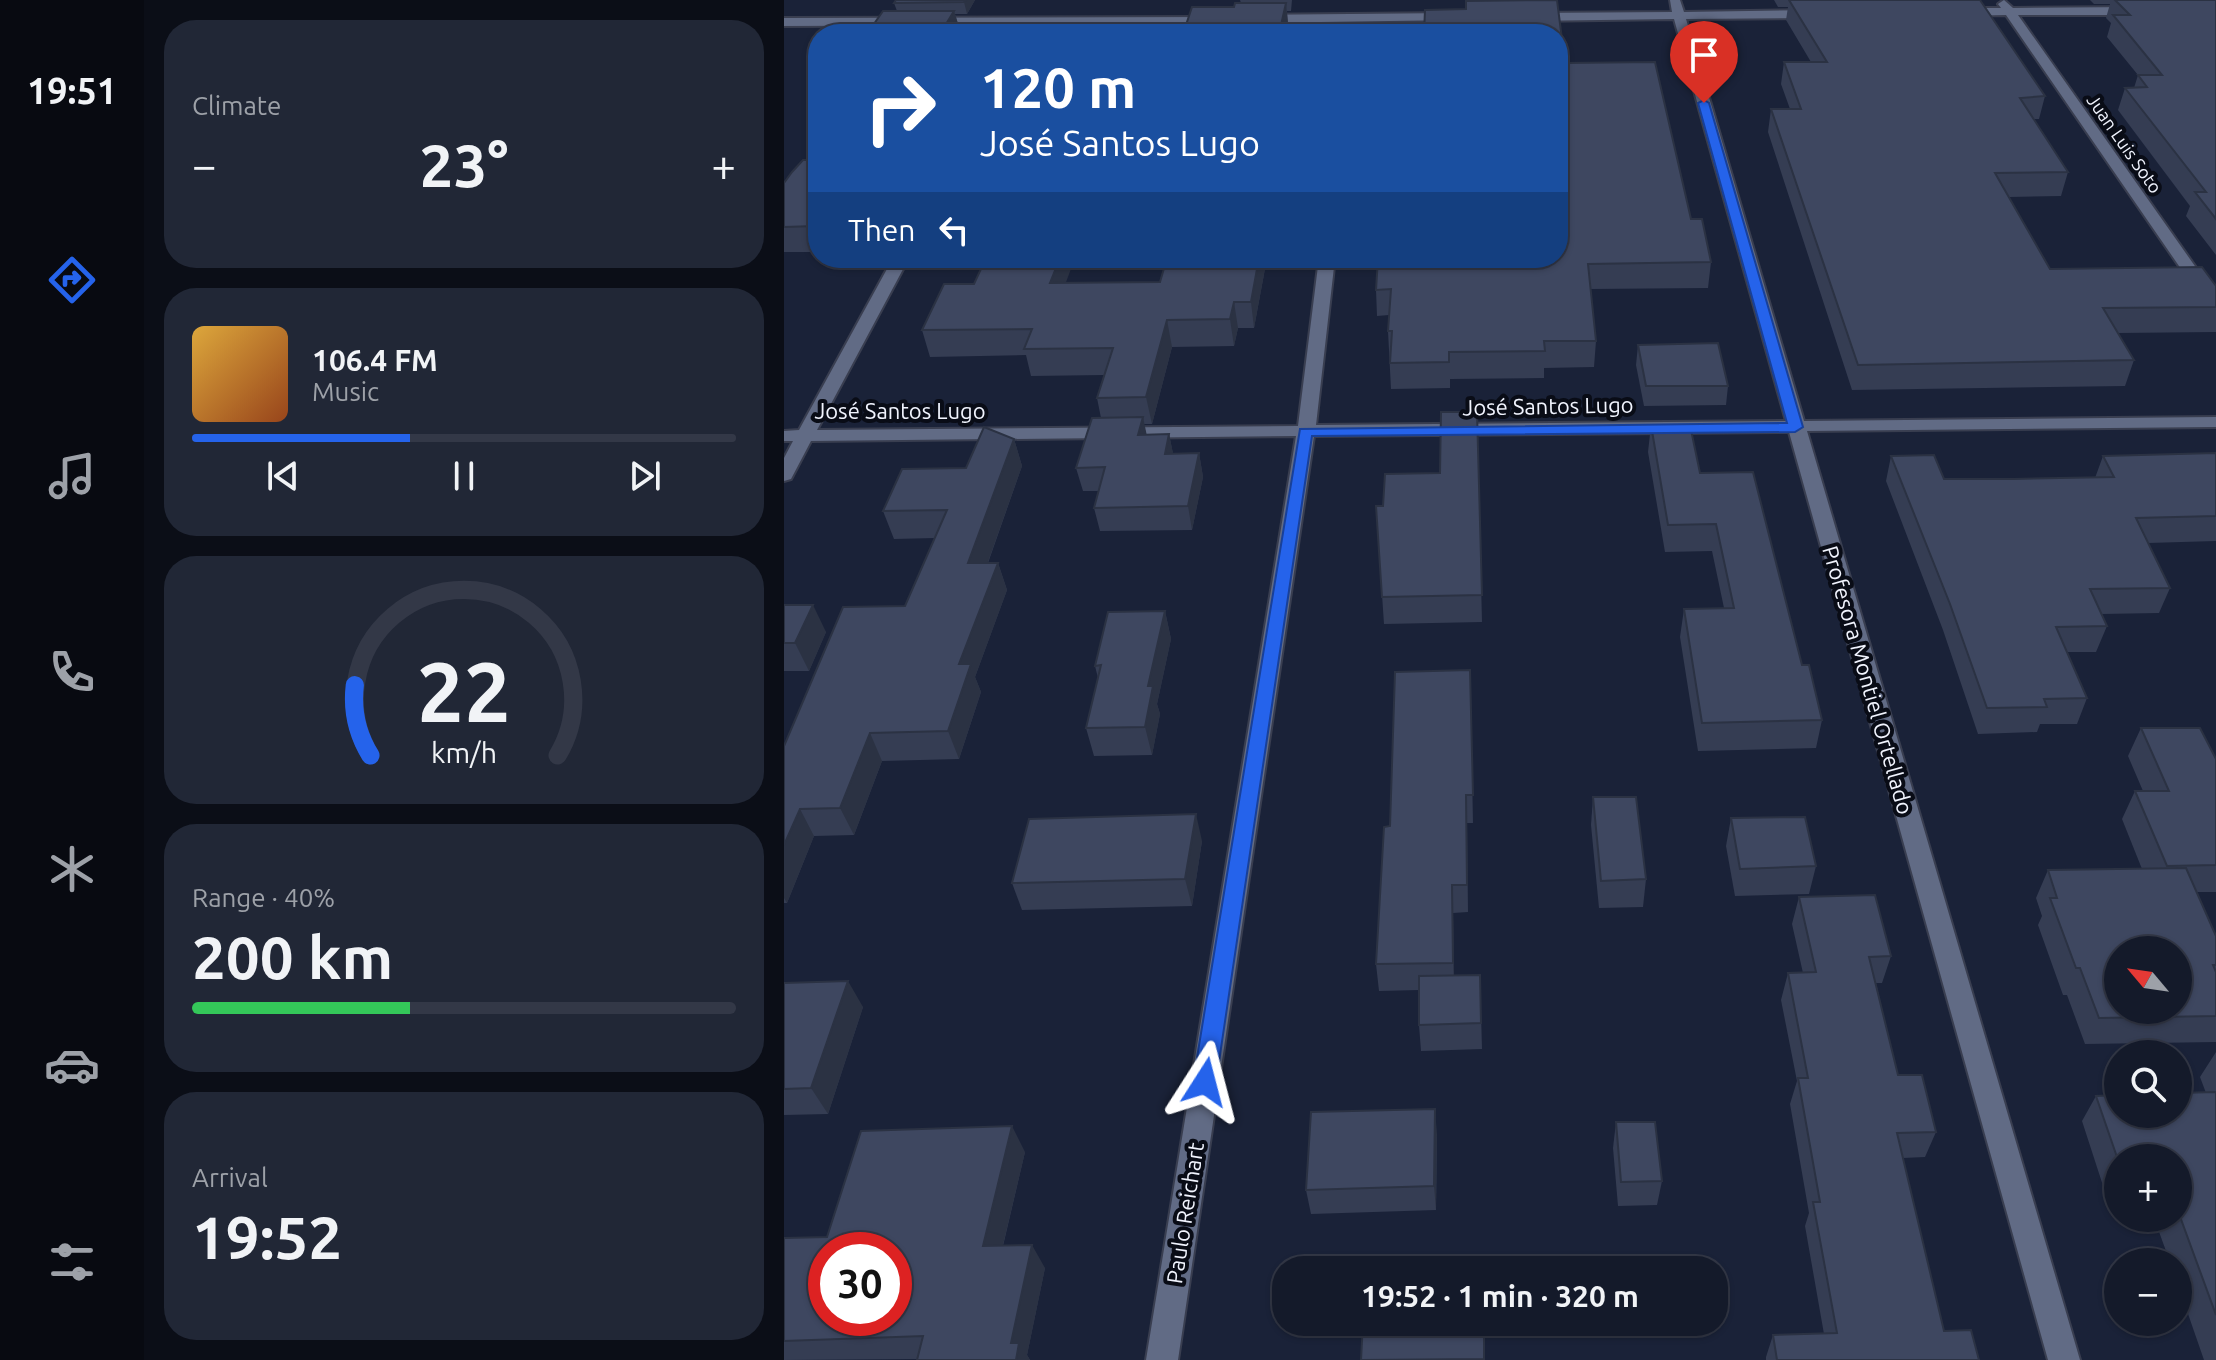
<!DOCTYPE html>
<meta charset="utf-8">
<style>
:root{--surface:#141a2a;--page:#212736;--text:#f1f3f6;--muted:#9da1a8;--line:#333847;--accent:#2563eb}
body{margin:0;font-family:Ubuntu,sans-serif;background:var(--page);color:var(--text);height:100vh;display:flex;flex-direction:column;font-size:30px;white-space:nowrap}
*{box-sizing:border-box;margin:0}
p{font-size:26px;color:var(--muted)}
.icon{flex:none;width:44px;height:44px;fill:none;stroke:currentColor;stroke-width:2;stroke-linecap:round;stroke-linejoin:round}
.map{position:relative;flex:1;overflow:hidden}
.drawer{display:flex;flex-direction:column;gap:20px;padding:20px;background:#0b0e17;width:640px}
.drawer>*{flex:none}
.guide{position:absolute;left:24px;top:24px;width:760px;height:244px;border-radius:32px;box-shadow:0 2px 6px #0004,0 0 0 2px var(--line);background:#1a4fa0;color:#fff;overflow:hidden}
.needle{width:52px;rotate:299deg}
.fabs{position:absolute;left:1320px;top:936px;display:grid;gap:16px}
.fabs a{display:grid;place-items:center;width:88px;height:88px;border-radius:50%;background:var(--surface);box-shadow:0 2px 6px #0004,0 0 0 2px var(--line);font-size:40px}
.speed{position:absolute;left:24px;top:1232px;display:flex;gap:16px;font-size:40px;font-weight:700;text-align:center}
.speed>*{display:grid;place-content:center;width:104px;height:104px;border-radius:50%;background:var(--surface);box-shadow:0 2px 6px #0004,0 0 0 2px var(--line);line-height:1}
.speed .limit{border:12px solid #d22;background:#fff;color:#111}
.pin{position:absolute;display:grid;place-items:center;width:68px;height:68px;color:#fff;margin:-82px -34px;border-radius:50% 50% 50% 0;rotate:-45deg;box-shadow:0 0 8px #0007}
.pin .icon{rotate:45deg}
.me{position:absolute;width:88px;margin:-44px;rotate:9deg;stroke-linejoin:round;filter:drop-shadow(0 0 6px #0008)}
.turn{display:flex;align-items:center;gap:28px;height:168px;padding:0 40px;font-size:36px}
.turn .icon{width:104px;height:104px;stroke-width:2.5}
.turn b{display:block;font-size:56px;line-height:68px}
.then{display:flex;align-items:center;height:76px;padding:0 40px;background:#0003;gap:16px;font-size:30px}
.big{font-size:60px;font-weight:700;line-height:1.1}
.drawer .tile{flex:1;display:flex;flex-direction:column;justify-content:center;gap:12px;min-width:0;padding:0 28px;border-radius:32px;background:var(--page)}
.drawer .dial{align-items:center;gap:0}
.dial svg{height:208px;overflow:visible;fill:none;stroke:var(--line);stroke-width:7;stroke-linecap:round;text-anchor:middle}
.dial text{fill:var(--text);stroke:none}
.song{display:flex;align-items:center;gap:24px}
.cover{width:96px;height:96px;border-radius:12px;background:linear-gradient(135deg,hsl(40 70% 55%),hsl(20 70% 35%))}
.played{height:8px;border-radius:4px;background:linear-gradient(90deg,var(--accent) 40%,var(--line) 40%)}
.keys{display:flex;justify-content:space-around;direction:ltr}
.heat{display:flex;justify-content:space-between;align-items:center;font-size:44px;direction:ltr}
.charge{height:12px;border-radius:6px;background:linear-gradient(90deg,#34c759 40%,var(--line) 0)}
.trip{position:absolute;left:488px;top:1256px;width:456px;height:80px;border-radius:32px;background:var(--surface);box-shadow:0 2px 6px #0004,0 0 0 2px var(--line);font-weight:700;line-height:80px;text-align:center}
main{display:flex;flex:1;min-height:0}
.tab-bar{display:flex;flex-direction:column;width:144px;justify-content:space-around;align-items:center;background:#080a11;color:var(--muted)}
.tab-bar .icon{width:56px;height:56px}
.tab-bar .on{color:var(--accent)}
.tab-bar b{font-size:36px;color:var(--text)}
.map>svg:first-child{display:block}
</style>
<main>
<nav class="tab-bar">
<b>19:51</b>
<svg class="icon on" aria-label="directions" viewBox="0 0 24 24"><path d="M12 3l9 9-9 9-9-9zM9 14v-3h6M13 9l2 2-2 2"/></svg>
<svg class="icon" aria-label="music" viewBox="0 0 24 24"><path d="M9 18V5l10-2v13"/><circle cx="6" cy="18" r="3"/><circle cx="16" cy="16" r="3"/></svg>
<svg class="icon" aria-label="phone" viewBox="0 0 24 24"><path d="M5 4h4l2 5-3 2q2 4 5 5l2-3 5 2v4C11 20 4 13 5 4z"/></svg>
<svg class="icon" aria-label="climate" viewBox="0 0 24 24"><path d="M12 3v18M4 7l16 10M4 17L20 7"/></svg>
<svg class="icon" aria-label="car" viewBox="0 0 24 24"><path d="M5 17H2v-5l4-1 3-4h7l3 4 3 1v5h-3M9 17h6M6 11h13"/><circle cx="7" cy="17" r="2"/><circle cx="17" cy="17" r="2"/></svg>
<svg class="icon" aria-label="filters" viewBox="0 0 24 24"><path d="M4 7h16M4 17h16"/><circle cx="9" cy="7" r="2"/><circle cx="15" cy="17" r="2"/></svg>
</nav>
<section class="drawer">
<div class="tile"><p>Climate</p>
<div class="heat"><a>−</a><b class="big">23°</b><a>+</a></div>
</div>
<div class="tile">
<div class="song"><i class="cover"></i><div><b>106.4 FM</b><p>Music</p></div></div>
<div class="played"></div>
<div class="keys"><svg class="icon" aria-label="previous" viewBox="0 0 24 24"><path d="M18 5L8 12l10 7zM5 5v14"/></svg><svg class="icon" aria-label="pause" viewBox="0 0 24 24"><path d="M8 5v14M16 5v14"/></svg><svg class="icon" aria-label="next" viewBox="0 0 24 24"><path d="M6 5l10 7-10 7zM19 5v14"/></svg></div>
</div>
<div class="tile dial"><svg viewBox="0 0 100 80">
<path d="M14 69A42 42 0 1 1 86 69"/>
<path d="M14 69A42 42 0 0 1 8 42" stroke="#2563eb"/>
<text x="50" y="56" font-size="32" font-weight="700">22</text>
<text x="50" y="72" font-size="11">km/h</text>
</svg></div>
<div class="tile"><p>Range · 40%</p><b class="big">200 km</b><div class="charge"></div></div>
<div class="tile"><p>Arrival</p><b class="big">19:52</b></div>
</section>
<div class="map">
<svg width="1432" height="1360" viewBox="0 0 1432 1360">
<rect width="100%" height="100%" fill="#1a2238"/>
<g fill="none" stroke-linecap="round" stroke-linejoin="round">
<defs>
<g id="minor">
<path d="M886,0H896L900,12L1031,10L1037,14L1031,18L902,19L1020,421L1432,417V427L1023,431L1296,1360H1264L1005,432L530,436L394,1360H362L512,436L27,441L7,479L0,481V458L9,441H0V431L15,430L109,258H125L33,430L514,426L535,258H551L532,425L1002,421L890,19L745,21L739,17L745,13L888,12Z"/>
<path d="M1220,0L1229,8L1355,7L1361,11L1355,15H1234L1432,296V313L1426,311L1222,15L1173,16L1167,12L1173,8H1217L1214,4Z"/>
<path d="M671,13L677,17L675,20L473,23L467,19L473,15Z"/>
<path d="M435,17V23L431,24L0,26V18Z"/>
</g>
</defs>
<use href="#minor" stroke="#393e50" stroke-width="4"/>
<use href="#minor" fill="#616b85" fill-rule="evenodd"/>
</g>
<g fill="#353d53">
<path d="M112,0H191L183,14H171L175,27L171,34H83L113,11L110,3Z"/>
<path d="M456,0H508L507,11H503L504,24L457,3Z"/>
<path d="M682,0H773L781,63L907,219L927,262L924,288L806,289L812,341L810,367L760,368V378L666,379V388L607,389L604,331L605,315L593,316L592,290L774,258L682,9Z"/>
<path d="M990,0H1196L1261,96L1255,119H1250L1284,172L1277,196L1225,197L1266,269L1432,286V332L1334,333L1350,360L1341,386L1068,390L984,132L987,109H1006L997,84L1000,62H1027L1002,20L1004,7H994Z"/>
<path d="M1306,0H1432V255L1402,216L1406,206L1334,110L1341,88H1350L1354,75L1323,37L1327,23L1322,18L1326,4H1310Z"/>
<path d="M34,160V252H0V183Z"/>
<path d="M483,258L470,328H454L450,346L388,347L368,424H360L362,435L385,434L389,454L415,453L419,477L408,530L316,531L310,508L315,491H299L292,468L317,418L313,398L320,375L247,376L242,355L146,357L138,330L190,284L376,282Z"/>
<path d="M854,345L944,386L942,405L860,406L852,365Z"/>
<path d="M693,412L698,622L600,624L592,506H599L656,473Z"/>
<path d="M867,425L916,473L1018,665L1038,720L1032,748L914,751L896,637L900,609L940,608L928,551L881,552L864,452Z"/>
<path d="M230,439L238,466L204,563H214L223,590L191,677L197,692L175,759L98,761L70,835L30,836L3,903H0V746L121,606L151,538L110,539L99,511L182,468Z"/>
<path d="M1432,453V541L1364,543L1386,588L1375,613L1317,614L1323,626L1312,652H1283L1303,698L1293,724H1256L1253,732L1194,734L1159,630L1102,481L1107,456L1160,479L1311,478L1319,456Z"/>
<path d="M0,605L42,632L25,671H0Z"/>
<path d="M381,611L387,639L373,704L376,714L368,755L310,756L302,728L314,678L311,666Z"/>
<path d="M686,670L689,823H683L684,912L669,913L670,976L696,975L698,1049L637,1051L635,1025V990L595,991L592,964L606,826Z"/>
<path d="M1357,728L1432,759V892H1413L1432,936V1042L1301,1044L1283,995H1279L1254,925L1258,916L1252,898L1264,870L1358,869L1338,819L1351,791H1359L1344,756Z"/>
<path d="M809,797L862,879L859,907L815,908L807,825Z"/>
<path d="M947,818L1032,866L1025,894L951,896L942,846Z"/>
<path d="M418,841L408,906L238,910L228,883Z"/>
<path d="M1015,897L1107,956L1098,983H1092L1114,1075L1152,1132L1141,1157L1119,1158L1160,1331L1195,1360H982V1357L989,1335L1040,1334L1021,1226L1025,1213L1006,1104L1013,1081L997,1000L1004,973H1019L1008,924Z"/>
<path d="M0,983L79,1007L44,1114L0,1115Z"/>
<path d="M1432,1052V1360H1420L1394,1285V1262H1386L1370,1218H1394V1158H1334V1198H1323L1298,1121L1312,1096L1422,1093L1416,1077Z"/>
<path d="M832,1122L878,1181L873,1205L834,1206L829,1148Z"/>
<path d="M653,1134L652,1210L527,1214L522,1190Z"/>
<path d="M241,1152L219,1246L261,1268L243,1355L246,1360H133L134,1359L0,1360V1238L43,1237Z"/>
</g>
<g fill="#2b3243">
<path d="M182,0H191L183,14L180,2Z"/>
<path d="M502,3L504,24L502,34H495Z"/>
<path d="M170,11L175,27L171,34H156Z"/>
<path d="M276,258H291L272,309L266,283Z"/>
<path d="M475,258H483L470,328L467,302Z"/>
<path d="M450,302L454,328L450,346L446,319Z"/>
<path d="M383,320L388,347L368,424L362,397Z"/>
<path d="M359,417L364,441L354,435Z"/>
<path d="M385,434L390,458L381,454Z"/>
<path d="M230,439L238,466L194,590L184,563Z"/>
<path d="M415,453L419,477L408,530L404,506Z"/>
<path d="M214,563L223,590L191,677L197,692L175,759L164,731L175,664Z"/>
<path d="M29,605L42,632L25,671L11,643Z"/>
<path d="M381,611L387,639L373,704L376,714L368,755L361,727L364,686Z"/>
<path d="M86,733L98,761L70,835L56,808Z"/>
<path d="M16,809L30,836L3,903L0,898V845Z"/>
<path d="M412,814L418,841L408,906L401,879Z"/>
<path d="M668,885L669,913L670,989L669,963Z"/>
<path d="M64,981L79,1007L44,1114L27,1088Z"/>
<path d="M651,1109L653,1134L652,1210L650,1186Z"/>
<path d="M228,1126L241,1152L213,1270L199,1246Z"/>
<path d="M248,1245L261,1268L243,1355L246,1360H232L227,1343Z"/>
</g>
<g fill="#3e4760" stroke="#2b3243" stroke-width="2" fill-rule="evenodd">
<path d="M112,0H182L180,2L110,3Z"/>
<path d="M773,0L781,63L871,62L907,219H918L927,262L804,264L812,341H760L761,351L665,352V362L606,363L608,331H604L607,289L592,290L594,258H774V34H640L641,10L682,9V1Z"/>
<path d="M1005,0H1196L1261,96L1236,98L1284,172L1211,173L1266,269L1418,267L1432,286V307L1319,308L1350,360L1074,365L987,109H1017L1000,62H1043Z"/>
<path d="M1331,0H1432V219L1411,192H1422L1341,88L1363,87L1354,75H1378L1329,15H1346Z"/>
<path d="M451,3H502L495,34H399L408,7H450Z"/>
<path d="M99,11H170L156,34H83Z"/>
<path d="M19,160H34V223L32,226L0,227V183L8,172Z"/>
<path d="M202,258H276L266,283L376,282L383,258H475L467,302H450L446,319L383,320L362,397L313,398L329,348L240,349L248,329L138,330L160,284H190Z"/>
<path d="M934,343L944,386H862L854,345Z"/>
<path d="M657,412H693L698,595L598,597L592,506H599L601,474L656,473Z"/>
<path d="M359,417L354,435L385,434L381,454L415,453L404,506L310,508L321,467L292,468L308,418Z"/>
<path d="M867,425H906L916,473L969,472L1018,665H1025L1038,720L918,723L900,609L950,608L932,524L884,525Z"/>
<path d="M200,427L230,439L184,563H214L175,664H187L164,731L86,733L56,808L16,809L0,845V746L59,607L121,606L163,510L99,511L118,469L182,468Z"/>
<path d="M1432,453V516L1352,518L1386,588L1306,589L1323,626L1272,627L1303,698L1260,699L1263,707L1203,708L1166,604L1107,456L1150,455L1160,479H1229L1330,477L1319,456Z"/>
<path d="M0,605H29L11,643H0Z"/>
<path d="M381,611L364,686H369L361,727L302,728L317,665L311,666L324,612Z"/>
<path d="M686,670L689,795H682L683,885H668L669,963L592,964L600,827L606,826L611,672Z"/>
<path d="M1357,728H1416L1432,759V865L1383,866L1351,791H1385Z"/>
<path d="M809,797H852L862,879L817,881Z"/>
<path d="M412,814L401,879L228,883L245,819Z"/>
<path d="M1021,817L1032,866L956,869L947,818Z"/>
<path d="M1402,868L1432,936V965H1429L1432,972V1016L1315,1018L1296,968H1292L1266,898H1273L1264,870ZM1334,950H1394V1010H1334Z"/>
<path d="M1091,895L1107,956L1085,957L1114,1075H1138L1152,1132L1113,1133L1160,1331L1187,1330L1195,1360H993L989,1335L1053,1333L1029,1202H1036L1014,1078H1024L1004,973L1032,972L1015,897Z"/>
<path d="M696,975L697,1023L635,1025V976Z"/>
<path d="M64,981L27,1088L0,1089V983Z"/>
<path d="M1432,1092V1315L1394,1211V1158H1334V1160L1312,1096L1334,1095V1114H1394V1093Z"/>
<path d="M651,1109L650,1186L522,1190L527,1112Z"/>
<path d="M832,1122H871L878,1181L837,1182Z"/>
<path d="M228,1126L199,1246L248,1245L227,1343H235L232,1360H133L139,1336L0,1341V1238L43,1237L77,1131ZM42,1250H110V1318H42Z"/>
<path d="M579,1322H700V1359L577,1360Z"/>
</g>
<path fill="#2563eb" stroke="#184099" stroke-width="2" d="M920,100L925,103L1019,427L1011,432L528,436L432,1082L429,1089L421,1092L413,1089L409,1082L516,429L1003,423L914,103Z"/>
<g text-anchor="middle" stroke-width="8" stroke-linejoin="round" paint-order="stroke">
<g font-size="18" fill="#f1f4fe" stroke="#090c16">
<text transform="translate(1340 144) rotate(55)" y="6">Juan Luis Soto</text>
</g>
<g font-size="22" fill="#f1f4fe" stroke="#090c16">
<text transform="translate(764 406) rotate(-1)" y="8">José Santos Lugo</text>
<text x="116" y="419">José Santos Lugo</text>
<text transform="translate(1084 680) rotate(74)" y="8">Profesora Montiel Ortellado</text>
<text transform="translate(401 1213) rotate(-81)" y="8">Paulo Reichart</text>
</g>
</g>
</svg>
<div class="fabs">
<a><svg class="needle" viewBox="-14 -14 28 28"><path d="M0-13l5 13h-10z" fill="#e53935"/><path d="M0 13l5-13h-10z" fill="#9da1a8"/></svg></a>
<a><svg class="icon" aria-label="search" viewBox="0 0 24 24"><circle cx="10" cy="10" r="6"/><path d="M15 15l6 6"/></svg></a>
<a>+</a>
<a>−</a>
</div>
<div class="speed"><div class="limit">30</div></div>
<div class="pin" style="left:920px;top:103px;background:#d93025"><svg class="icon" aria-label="arrive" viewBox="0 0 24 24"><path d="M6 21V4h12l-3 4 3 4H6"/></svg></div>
<svg class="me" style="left:421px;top:1082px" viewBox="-20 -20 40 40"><path d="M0-17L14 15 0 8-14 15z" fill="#2563eb" stroke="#fff" stroke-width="4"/></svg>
<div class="trip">19:52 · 1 min · 320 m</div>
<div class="guide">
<div class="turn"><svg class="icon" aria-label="right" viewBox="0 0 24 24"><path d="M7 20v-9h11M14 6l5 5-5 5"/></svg><div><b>120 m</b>José Santos Lugo</div></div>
<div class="then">Then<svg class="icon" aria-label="left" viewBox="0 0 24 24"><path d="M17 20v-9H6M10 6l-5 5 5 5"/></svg></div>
</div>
</div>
</main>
